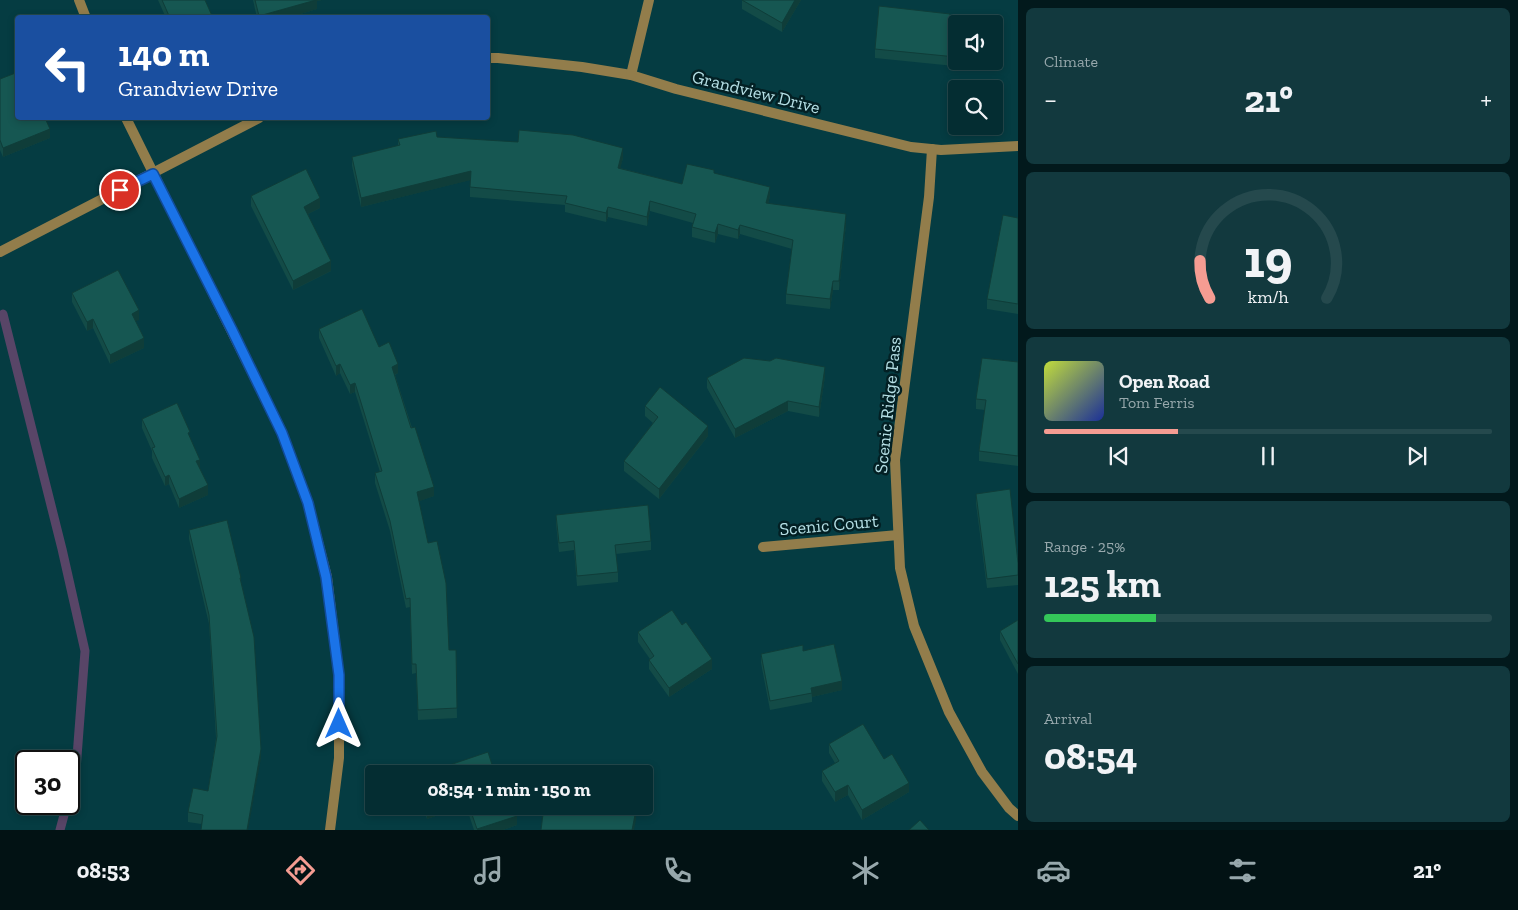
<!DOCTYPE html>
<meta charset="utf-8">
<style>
:root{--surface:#042d32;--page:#12393e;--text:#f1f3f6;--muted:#97a8ac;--line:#25494d;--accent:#f59c92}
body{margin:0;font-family:"Zilla Slab",serif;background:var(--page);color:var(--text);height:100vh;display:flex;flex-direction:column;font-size:19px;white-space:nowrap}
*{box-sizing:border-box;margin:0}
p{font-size:16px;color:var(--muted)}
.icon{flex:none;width:28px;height:28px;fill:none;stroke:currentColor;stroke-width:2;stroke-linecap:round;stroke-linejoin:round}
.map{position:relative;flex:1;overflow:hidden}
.details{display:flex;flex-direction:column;gap:8px;padding:8px;background:#02191c;width:500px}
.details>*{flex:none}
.top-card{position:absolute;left:15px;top:15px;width:475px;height:105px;border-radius:5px;box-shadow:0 2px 8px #0003,0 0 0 1px var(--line);background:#1a4fa0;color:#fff;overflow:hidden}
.tools{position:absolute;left:948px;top:15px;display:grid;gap:10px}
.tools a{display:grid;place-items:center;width:55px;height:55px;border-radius:5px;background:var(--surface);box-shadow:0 2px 8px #0003,0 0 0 1px var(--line);font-size:25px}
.speed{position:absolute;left:15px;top:750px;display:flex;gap:10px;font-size:25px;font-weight:700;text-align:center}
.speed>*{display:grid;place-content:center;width:65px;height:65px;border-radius:50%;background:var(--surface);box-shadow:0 2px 8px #0003,0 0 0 1px var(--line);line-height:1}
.speed .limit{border:2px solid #111;border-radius:8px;background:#fff;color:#111}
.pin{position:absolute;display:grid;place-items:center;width:42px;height:42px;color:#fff;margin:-21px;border:2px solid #fff;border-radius:50%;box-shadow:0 1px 5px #0007}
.me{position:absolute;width:55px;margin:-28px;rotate:0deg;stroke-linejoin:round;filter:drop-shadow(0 0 4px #0008)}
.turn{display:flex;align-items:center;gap:18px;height:105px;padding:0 20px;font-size:22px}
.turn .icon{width:65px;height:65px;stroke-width:2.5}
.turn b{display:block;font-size:35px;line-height:42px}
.big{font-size:38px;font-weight:700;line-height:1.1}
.details .card{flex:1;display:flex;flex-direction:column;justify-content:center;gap:8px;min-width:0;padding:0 18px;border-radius:8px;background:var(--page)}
.details .dial{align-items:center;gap:0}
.dial svg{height:130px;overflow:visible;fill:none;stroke:var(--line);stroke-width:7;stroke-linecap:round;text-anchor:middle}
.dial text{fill:var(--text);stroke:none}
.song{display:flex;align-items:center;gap:15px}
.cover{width:60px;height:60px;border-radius:8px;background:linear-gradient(135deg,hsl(70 70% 55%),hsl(230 70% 35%))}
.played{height:5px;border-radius:2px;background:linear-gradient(90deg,var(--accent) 30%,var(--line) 30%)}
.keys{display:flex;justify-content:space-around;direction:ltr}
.heat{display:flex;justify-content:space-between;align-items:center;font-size:28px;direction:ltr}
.charge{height:8px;border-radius:4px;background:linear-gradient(90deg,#34c759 25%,var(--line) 0)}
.trip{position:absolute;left:365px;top:765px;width:288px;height:50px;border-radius:5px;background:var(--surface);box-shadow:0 2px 8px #0003,0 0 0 1px var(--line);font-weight:700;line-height:50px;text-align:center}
.tabs{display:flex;height:80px;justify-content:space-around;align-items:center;background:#021214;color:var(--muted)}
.tabs .icon{width:35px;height:35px}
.tabs .on{color:var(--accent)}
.tabs b{font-size:22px;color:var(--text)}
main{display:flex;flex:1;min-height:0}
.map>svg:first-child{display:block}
</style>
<main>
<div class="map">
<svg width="1018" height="830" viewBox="0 0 1018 830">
<rect width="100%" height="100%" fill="#053c42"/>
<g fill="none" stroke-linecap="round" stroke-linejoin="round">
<g stroke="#584567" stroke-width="9">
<path d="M3,314L62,549L85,651L76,770L69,797"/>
<path d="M60,830L67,804"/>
</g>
<g stroke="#927d4b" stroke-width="10">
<path d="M79,0L86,18"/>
<path d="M488,58H498L582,67L631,75L676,89L911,147L941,150L1018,146"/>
<path d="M631,75L649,0"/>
<path d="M126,118L282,433L308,503L327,577L339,675V758L330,830"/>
<path d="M932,149L929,197L895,460L900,568L914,626L949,712L982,772L1009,808L1018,816"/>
<path d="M0,252L259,118"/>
<path d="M763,547L898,535"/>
</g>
</g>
<g fill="#134b47">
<path d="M158,0H205L213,18H166Z"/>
<path d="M253,0H322L317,1V9L287,18H257Z"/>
<path d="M742,0H801L782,32L742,9Z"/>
<path d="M950,17L956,24V61H974V68L875,58V49Z"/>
<path d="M0,79L50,138L3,157L0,150Z"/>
<path d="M437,137L623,158L620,168L682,184L714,173L770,196L768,204L846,224L839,290H833L830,309L786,304V294L792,249L740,234L738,239L718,234L715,243L692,237V227L693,223L650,211L647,226L608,217L606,222L565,212V205L470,197V180L361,207L352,166V157L398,146V139Z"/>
<path d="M251,196L320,208L308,214L331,271L293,290L251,206Z"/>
<path d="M1018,218V314L987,309V299Z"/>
<path d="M72,293L139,320L135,321L144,348L110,364L93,328L87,331L72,302Z"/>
<path d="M319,329L379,347L398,373L395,375L434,496L419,501L449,650H456L457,718L418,720L416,673L412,674L410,607L406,608L390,531L375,483V473L380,472L355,392L350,394L340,373L336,376L319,338Z"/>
<path d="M1018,362V466L979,461V451L985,410L976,409V399Z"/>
<path d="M825,376L819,417L788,411L735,438L707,388V378Z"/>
<path d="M645,406L708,436L659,499L624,471V461L653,423L645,416Z"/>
<path d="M142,419L190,438L208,495L179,508L169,484L165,486L152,458V451L142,428Z"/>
<path d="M976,494L1018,563V585L987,588L976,504Z"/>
<path d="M556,515L651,541V550L616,554L618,572V582L577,586L574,550L559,552L556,524Z"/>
<path d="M189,530L241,578V585L261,758L201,824L188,822V812L208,791L216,738L209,624L189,539Z"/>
<path d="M1018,620V674L1000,640V631Z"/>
<path d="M638,632L712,669L669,697L649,669V660L650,659L638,642Z"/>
<path d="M803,651L842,690L812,697V702L770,710L761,663V654Z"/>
<path d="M829,744L884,759L909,792L862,820L848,795L835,802L822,781V771L835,763L829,753Z"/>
<path d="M423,806H465L427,819Z"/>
<path d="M466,806H513L517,825L503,830H474Z"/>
</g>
<g fill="#0f3d39">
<path d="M315,0H322L317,1V9L287,18H259V16Z"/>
<path d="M795,0H801L782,32V23Z"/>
<path d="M50,129V138L3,157V148Z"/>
<path d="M623,148V158L618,177V168Z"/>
<path d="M471,171V180L361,207V198Z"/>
<path d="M770,187V196L766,213V203Z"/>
<path d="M320,198V208L304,216V207Z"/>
<path d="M650,201V211L647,226V217Z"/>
<path d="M608,207V217L606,222V213Z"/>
<path d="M846,214V224L839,290V281Z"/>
<path d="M718,224V234L715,243V233Z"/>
<path d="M740,225V234L738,239V230Z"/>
<path d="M331,261V271L293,290V281Z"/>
<path d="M833,281V290L830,309V299Z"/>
<path d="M139,310V320L132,323V314Z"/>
<path d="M93,319V328L87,331V322Z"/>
<path d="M144,338V348L110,364V355Z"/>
<path d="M340,364V373L336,376V366Z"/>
<path d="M398,364V373L392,376V367Z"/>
<path d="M825,367V376L819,417V407Z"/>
<path d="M355,383V392L350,394V385Z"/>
<path d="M788,401V411L735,438V429Z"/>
<path d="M708,426V436L659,499V489Z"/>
<path d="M200,460V469L196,461Z"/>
<path d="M169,475V484L165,486V477Z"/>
<path d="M208,485V495L179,508V499Z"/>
<path d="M434,487V496L417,502V492Z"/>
<path d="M712,659V669L669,697V688Z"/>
<path d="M842,681V690L812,697L811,688Z"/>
<path d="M261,749V758L248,830H247Z"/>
<path d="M909,783V792L862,820V810Z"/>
<path d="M848,785V795L835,802V792Z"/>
<path d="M436,806H465L427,819V809Z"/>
<path d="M636,810V820L634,830H632Z"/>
<path d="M517,816V825L503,830H477V829Z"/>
</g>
<g fill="#165752" stroke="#0f3d39">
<path d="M162,0H205L213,18H170Z"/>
<path d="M255,0H316L259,16Z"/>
<path d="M742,0H795L782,23Z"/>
<path d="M879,6L950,14V17L978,21L977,24H956V57L875,49Z"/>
<path d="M18,72V118H45L50,129L3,148L0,140V79Z"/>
<path d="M519,130L573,135L623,148L618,168L682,184L687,164L714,170V173L770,187L766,203L846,214L839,281H833L830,299L786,294L793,240L740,225L738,230L718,224L715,233L692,227L696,214L650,201L647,217L608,207L606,213L565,203L567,196L470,187L471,171L361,198L352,157L400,145L398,139L436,131L437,137L518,142Z"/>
<path d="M306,169L320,198L304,207L331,261L293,281L251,196Z"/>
<path d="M1003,215L1018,218V304L987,299Z"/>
<path d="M118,270L139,310L132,314L144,338L110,355L93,319L87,322L72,293Z"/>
<path d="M362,309L379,347L389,342L398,364L392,367L411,428L415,427L434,487L417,492L428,543L437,541L446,583L449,650H456L457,708L418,710L416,664H412L410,598L406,599L390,521L375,473L382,471L355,383L350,385L340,364L336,366L319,329Z"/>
<path d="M744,358L770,361L776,358L825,367L819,407L788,401L735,429L707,378Z"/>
<path d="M982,358L1018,362V456L979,451L986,400L976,399Z"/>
<path d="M660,387L708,426L659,489L624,461L658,417L645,406Z"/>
<path d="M177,403L190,432L188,433L200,460L196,461L208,485L179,499L169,475L165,477L152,448L155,447L142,419Z"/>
<path d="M1010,489L1018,563V575L987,579L976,494Z"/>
<path d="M648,505L651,541L615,545L618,572L577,576L574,541L559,543L556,515Z"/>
<path d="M227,520L241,578H240L254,637L261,749L247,830H201L203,815L188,812L193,788L208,791L217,736L209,615L189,530Z"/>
<path d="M672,610L682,625L686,622L712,659L669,688L649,660L654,656L638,632Z"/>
<path d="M1018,620V664L1000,631Z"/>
<path d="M834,644L842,681L811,688L812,693L770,701L761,654L803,645V651Z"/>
<path d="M863,724L884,759L892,754L909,783L862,810L848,785L835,792L822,771L839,761L829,744Z"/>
<path d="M488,752L495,774H423Z"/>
<path d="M426,806H436L427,809Z"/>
<path d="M469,806H513L517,816L477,829Z"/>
<path d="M544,806H613L636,810L632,830H541Z"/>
<path d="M920,820L929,830H909Z"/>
</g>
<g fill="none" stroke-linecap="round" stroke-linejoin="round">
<defs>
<path id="route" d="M120,190L153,174L232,330L282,433L308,503L326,577L339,675V724"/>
</defs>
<use href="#route" stroke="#114b97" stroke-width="12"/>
<use href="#route" stroke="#1a73e8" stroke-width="9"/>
</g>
<g text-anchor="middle" stroke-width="5" stroke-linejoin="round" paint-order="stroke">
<g font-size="18" fill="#b6e0e6" stroke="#032024">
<text transform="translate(756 92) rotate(14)" y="6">Grandview Drive</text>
<text transform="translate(888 405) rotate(-84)" y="6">Scenic Ridge Pass</text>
<text transform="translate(829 525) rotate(-5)" y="6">Scenic Court</text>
</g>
</g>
</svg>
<div class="tools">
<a><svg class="icon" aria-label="sound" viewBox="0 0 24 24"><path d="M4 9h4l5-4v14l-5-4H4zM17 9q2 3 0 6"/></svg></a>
<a><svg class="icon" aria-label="search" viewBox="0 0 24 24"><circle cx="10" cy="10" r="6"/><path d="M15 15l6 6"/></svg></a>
</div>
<div class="speed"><div class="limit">30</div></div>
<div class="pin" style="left:120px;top:190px;background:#d93025"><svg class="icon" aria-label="arrive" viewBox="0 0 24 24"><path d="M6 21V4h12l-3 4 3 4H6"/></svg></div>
<svg class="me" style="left:339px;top:724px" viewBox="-20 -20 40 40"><path d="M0-17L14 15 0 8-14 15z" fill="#1a73e8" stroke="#fff" stroke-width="4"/></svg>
<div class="trip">08:54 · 1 min · 150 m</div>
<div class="top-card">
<div class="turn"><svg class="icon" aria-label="left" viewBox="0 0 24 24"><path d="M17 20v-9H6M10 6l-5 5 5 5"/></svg><div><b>140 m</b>Grandview Drive</div></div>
</div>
</div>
<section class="details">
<div class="card"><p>Climate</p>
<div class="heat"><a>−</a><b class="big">21°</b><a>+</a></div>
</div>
<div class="card dial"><svg viewBox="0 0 100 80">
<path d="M14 69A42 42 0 1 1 86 69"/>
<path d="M14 69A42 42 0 0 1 8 46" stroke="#f59c92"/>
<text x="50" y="56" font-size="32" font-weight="700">19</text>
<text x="50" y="72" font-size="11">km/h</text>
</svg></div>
<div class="card">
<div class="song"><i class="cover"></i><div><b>Open Road</b><p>Tom Ferris</p></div></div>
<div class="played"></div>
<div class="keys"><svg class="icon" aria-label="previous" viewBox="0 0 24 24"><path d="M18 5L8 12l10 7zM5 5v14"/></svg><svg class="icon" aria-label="pause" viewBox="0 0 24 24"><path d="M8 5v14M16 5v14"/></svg><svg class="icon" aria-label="next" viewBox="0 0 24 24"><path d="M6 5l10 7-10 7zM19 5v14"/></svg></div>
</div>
<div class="card"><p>Range · 25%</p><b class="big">125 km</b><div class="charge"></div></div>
<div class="card"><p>Arrival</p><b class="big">08:54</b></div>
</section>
</main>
<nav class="tabs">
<b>08:53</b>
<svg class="icon on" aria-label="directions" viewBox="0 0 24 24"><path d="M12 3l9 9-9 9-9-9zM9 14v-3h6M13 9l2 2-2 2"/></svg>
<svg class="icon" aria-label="music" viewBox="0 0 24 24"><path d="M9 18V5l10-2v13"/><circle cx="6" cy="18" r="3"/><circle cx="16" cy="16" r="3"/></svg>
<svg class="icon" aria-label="phone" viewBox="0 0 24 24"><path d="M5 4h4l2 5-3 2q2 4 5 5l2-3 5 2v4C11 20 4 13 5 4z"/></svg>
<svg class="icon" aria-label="climate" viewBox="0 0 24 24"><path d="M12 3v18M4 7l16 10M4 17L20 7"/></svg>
<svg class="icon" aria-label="car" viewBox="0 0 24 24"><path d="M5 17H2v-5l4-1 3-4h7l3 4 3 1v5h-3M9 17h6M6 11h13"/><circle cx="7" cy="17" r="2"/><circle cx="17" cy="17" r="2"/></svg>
<svg class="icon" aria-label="filters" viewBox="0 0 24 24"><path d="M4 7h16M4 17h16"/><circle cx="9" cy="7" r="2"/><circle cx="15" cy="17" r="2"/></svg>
<b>21°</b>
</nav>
